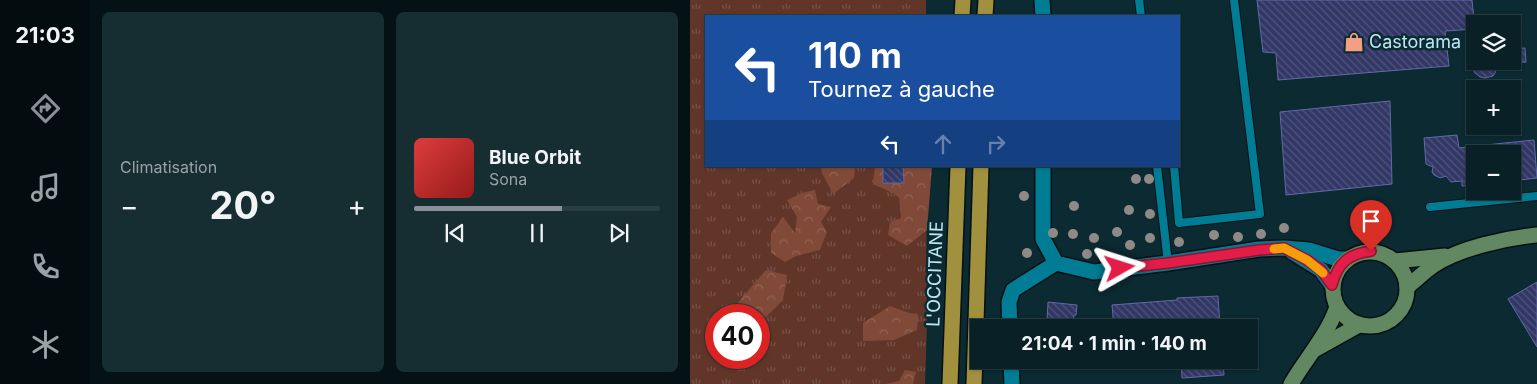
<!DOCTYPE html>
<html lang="fr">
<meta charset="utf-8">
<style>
:root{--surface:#082026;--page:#162d32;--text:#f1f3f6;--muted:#98a3a7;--line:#293e43;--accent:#8c9099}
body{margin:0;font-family:Inter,sans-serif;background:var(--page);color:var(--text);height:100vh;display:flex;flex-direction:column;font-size:19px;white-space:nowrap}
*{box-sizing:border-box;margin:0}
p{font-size:16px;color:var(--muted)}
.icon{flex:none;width:28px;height:28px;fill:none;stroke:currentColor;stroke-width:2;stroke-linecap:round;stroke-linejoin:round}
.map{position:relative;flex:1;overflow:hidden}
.side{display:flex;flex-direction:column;gap:12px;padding:12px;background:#041215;width:600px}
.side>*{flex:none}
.guide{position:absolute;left:15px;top:15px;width:475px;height:152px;border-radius:0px;box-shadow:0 1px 4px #0004,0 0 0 1px var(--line);background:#1a4fa0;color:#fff;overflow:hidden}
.controls{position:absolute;left:776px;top:15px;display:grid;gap:10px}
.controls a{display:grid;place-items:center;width:55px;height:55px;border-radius:0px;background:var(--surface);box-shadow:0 1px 4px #0004,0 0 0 1px var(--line);font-size:25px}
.speed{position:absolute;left:15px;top:304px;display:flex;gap:10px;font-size:25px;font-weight:700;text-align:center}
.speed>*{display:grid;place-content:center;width:65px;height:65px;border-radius:50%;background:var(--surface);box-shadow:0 1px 4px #0004,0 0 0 1px var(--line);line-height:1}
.speed .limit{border:8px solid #d22;background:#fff;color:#111}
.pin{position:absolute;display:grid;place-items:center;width:42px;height:42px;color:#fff;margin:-51px -21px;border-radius:50% 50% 50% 0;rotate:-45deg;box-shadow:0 0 5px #0007}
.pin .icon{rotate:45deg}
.me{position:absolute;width:55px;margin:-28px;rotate:84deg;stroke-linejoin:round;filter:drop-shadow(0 0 4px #0008)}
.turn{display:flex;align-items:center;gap:18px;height:105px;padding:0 20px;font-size:22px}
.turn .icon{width:65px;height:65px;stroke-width:2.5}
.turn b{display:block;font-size:35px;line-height:42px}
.lanes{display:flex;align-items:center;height:48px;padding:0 20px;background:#0003;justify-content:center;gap:25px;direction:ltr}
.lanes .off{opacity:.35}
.big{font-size:38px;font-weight:700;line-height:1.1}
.side .tile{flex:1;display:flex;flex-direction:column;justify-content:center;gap:8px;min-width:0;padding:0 18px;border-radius:8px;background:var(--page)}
.song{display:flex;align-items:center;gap:15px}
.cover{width:60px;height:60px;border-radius:8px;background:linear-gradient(135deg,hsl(0 70% 55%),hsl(0 70% 35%))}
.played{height:5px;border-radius:2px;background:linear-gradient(90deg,var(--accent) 60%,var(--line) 60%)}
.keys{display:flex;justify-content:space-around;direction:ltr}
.heat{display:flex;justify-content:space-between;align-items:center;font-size:28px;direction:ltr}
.side .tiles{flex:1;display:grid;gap:12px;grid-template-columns:repeat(2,1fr)}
.trip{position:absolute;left:280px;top:319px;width:288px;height:50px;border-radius:0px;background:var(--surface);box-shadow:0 1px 4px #0004,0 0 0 1px var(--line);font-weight:700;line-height:50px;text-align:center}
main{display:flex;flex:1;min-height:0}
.tabs{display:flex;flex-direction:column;width:90px;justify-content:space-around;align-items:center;background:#030d0f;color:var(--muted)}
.tabs .icon{width:35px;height:35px}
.tabs .current{color:var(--accent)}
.tabs b{font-size:22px;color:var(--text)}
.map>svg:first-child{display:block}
</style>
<main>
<nav class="tabs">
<b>21:03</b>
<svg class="icon current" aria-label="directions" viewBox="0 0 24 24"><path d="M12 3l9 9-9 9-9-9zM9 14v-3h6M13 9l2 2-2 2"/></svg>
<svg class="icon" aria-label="music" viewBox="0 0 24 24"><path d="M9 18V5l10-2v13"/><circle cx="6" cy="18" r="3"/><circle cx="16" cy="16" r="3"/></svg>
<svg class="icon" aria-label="phone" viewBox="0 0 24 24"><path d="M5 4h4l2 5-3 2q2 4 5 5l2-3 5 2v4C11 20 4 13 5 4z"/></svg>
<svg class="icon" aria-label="climate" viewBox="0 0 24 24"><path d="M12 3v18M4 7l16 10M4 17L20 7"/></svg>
</nav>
<section class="side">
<div class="tiles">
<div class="tile"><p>Climatisation</p>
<div class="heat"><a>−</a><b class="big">20°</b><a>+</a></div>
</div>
<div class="tile">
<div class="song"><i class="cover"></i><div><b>Blue Orbit</b><p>Sona</p></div></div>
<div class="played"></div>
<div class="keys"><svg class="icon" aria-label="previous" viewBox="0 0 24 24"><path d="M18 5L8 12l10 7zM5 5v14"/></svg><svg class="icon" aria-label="pause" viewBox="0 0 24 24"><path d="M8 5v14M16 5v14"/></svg><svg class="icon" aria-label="next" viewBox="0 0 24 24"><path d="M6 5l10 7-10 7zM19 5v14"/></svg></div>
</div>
</div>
</section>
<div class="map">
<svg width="847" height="384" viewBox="0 0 847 384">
<defs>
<pattern id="grass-tufts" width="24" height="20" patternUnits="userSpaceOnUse" patternTransform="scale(1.25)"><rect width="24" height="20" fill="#613629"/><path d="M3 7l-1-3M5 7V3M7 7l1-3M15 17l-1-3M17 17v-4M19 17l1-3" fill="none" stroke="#765349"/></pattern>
<pattern id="forest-crowns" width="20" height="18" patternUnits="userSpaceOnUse" patternTransform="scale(1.25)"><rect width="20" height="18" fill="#814938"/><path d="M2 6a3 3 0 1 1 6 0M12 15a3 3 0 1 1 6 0" fill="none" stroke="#916355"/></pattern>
<pattern id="building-back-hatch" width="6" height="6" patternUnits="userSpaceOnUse" patternTransform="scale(1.25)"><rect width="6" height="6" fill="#333766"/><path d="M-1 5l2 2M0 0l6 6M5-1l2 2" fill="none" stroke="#4f547c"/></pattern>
</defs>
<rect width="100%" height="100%" fill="#0b2a32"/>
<path fill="url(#grass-tufts)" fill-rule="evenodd" d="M0,0H236V16H16V166H236L237,324L235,384H0ZM26,315H69V358H26Z"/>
<g fill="url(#forest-crowns)">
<path d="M131,166H165L164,178L143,194L132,173Z"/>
<path d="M185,166H242L237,230L217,246L198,235L200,222L211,218L209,198L205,194L183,184Z"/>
<path d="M125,190L128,204L141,207L131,222L137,232L130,250L106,256L95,262L81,253V233L93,217L105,233L107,217L97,200L112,193Z"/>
<path d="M76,270L97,275L93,300L69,324V315H44L45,306Z"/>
<path d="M200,306L219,313L228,314L227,330L204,340L173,341V323Z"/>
<path d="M32,358H59L61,360L60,367L49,371L35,364Z"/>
<path d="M215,370L226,372L223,384H196L209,381Z"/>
</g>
<g fill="url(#building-back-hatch)" stroke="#6169a7">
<path d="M567,0H782L785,29L755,31L759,66L588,80L586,53L573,52Z"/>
<path d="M835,48L836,62L822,63V49Z"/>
<path d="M783,61H810L805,73L803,76L795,78L790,77L784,72Z"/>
<path d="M700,101L702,184L596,195L590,112Z"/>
<path d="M767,135L769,148L785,146V185L772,186V181L761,182L756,176L750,178L744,175L742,172L743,167L736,164L734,138Z"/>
<path d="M844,140L847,178L822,181V154H787L786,146Z"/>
<path d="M193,166H213L214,183H193Z"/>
<path d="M847,282V347L818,299Z"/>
<path d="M528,296L530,328H424L422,305L487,300V298Z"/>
<path d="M358,302L387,305L386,315H384L383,324L357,322Z"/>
<path d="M491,360H533L534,375L492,378Z"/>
</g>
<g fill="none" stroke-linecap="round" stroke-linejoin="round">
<defs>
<g id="lane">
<path d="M449,0L451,16"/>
<path d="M467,166L478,263"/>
<path d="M484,166L489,223L570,214L544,0"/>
<path d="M740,207L847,196"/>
</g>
<g id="street">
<path d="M320,328L319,302L323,290L366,263"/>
<path d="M321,360L322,384"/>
</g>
<g id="secondary">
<path d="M352,0L353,16"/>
<path d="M353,166V239L366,263L404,272L478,263L569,249L594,248L619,250L648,259H657"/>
<path d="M602,252L631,270L642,285"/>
</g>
<g id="primary">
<circle cx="680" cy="289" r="37"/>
<path d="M705,261L755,256"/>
<path d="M717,287C726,280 735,271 744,265C770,248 816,238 847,235"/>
<path d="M626,349L669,325"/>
<path d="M601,384C616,358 637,336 647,307"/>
</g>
<g id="highway">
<path d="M272,16L273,0"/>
<path d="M295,16L296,0"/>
<path d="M260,384L268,166"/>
<path d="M284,384L291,166"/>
</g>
</defs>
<use href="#lane" stroke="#051114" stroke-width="10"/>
<use href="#street" stroke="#051114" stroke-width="18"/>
<use href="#secondary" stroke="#051114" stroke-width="18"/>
<use href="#primary" stroke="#051114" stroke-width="18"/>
<use href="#highway" stroke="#051114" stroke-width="18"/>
<use href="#lane" stroke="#007d95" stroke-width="8"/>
<use href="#street" stroke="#007d95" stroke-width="15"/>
<use href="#secondary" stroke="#007d95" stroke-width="15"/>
<use href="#primary" stroke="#618861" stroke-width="15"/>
<use href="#highway" stroke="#a1903e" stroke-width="15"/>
</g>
<g fill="#908a87">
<circle cx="446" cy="179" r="5"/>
<circle cx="459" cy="179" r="5"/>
<circle cx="334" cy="196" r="5"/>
<circle cx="384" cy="206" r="5"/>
<circle cx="439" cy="210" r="5"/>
<circle cx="460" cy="214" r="5"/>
<circle cx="594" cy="228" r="5"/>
<circle cx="427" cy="232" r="5"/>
<circle cx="363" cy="233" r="5"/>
<circle cx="383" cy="234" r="5"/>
<circle cx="571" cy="234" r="5"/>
<circle cx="524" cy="235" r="5"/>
<circle cx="548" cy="237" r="5"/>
<circle cx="404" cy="238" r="5"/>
<circle cx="460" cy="238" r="5"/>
<circle cx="489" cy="242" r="5"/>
<circle cx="440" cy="245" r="5"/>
<circle cx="337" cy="253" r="5"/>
<circle cx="397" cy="254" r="5"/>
<circle cx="420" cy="258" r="5"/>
</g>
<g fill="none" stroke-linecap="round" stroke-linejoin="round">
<defs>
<path id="route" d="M430,268L478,263L569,250L594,248L617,260L631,270L642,285C648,262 659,254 681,251"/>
</defs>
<use href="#route" stroke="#92132f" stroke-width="12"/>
<use href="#route" stroke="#e11d48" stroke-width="9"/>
<path stroke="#f59e0b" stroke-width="9" d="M584,249L594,248L617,260L633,273"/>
</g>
<defs>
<symbol id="shop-bare" viewBox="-9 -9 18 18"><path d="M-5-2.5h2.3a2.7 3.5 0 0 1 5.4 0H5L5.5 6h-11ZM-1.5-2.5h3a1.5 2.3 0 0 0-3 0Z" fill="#f39f85" stroke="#0b2a32" stroke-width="2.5" paint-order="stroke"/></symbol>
</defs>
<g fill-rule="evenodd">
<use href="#shop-bare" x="650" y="28" width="28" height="28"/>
</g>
<g text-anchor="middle" stroke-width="5" stroke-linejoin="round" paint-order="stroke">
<g font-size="18" fill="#bce8f5" stroke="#0b2a32" text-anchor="start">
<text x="679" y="48">Castorama</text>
</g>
<g font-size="18" fill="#bce8f5" stroke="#0b2a32">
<text transform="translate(245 274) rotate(-88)" y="6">L'OCCITANE</text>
</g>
</g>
</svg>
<div class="controls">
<a><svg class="icon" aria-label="layers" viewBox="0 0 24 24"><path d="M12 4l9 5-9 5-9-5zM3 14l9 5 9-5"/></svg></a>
<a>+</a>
<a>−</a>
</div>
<div class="speed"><div class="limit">40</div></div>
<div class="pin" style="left:681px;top:251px;background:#d93025"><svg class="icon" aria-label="arrive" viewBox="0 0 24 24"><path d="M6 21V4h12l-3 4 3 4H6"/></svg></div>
<svg class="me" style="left:430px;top:268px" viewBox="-20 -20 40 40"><path d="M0-17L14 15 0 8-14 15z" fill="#e11d48" stroke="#fff" stroke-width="4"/></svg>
<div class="trip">21:04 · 1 min · 140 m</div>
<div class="guide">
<div class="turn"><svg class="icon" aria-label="left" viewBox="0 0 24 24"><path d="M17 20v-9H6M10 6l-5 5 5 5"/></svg><div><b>110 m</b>Tournez à gauche</div></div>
<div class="lanes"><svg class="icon" aria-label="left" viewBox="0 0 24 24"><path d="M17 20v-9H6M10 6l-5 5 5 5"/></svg><svg class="icon off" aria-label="ahead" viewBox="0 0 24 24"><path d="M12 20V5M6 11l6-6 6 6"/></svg><svg class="icon off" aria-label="right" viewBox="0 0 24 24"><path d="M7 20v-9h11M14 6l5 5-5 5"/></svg></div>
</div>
</div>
</main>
